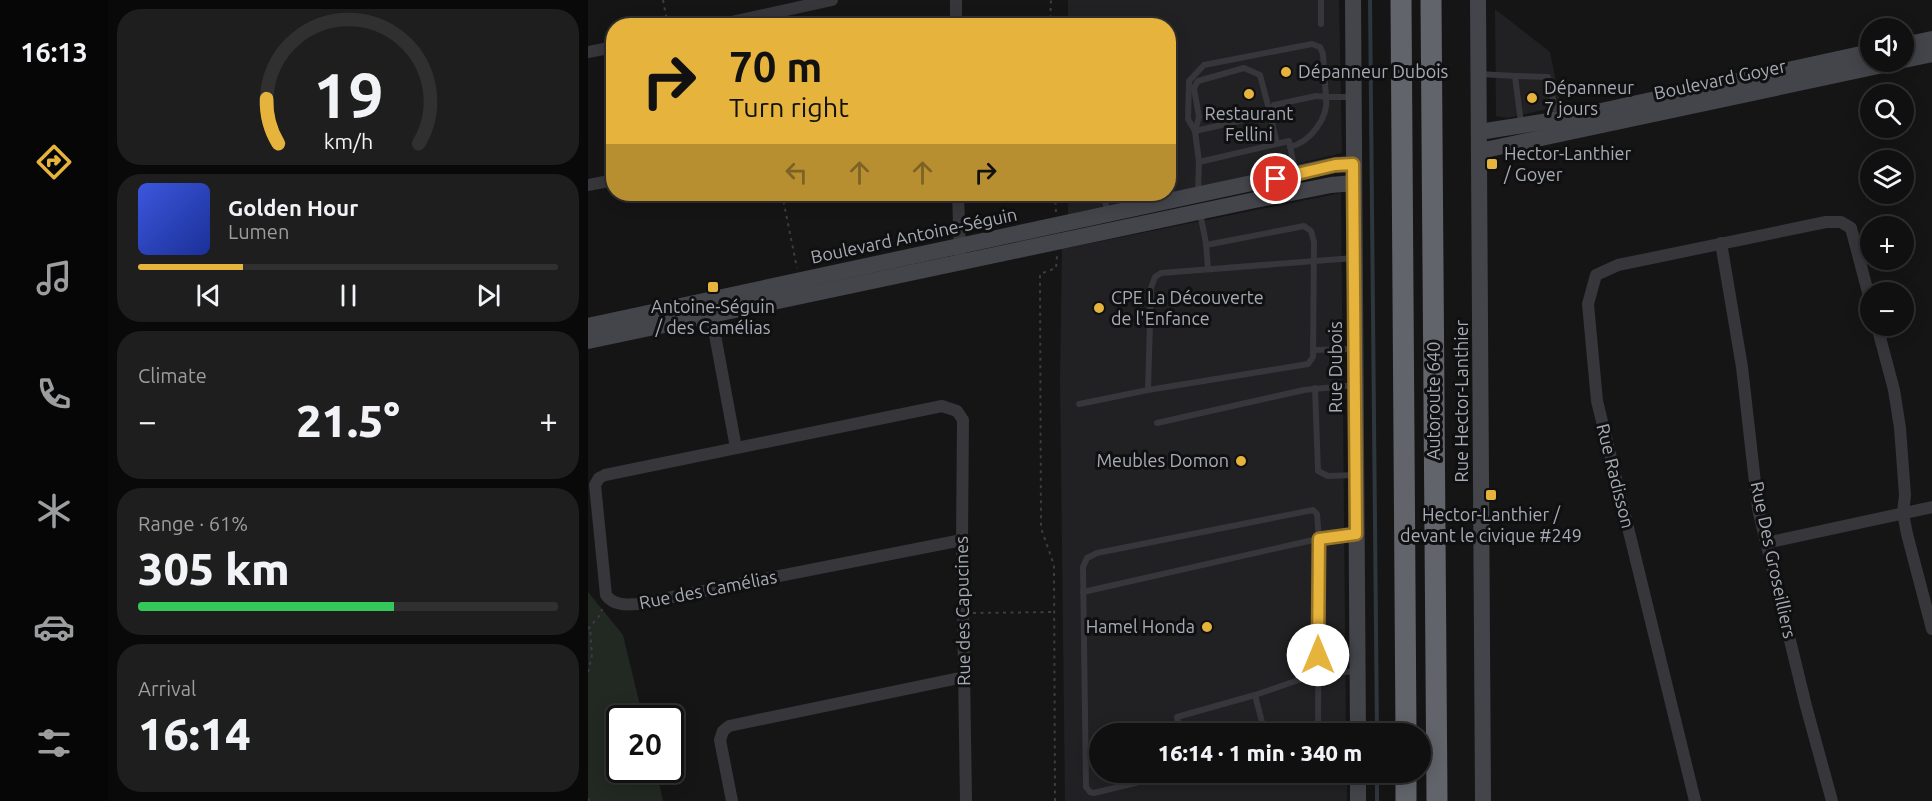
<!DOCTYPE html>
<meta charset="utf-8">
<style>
:root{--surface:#101010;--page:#1e1e1e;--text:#f1f3f6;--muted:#9c9d9f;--line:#303030;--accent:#e6b33c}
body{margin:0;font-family:Ubuntu,sans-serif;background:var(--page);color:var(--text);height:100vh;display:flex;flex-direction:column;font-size:22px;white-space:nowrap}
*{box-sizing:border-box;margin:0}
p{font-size:20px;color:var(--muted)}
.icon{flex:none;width:33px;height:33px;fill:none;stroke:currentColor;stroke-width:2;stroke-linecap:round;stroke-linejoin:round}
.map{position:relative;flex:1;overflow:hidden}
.panel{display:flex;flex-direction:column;gap:9px;padding:9px;background:#090909;width:480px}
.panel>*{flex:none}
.top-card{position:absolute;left:18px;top:18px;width:570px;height:183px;border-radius:24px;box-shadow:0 3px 15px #0003,0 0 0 2px var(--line);background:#e6b33c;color:#111;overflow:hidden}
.tools{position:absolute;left:1272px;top:18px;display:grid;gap:12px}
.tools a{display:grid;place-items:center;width:54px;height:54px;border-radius:50%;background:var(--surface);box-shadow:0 3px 15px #0003,0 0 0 2px var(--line);font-size:30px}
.speed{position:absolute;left:18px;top:705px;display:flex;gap:12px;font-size:30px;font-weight:700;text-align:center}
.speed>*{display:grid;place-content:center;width:78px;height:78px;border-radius:50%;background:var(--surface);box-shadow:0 3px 15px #0003,0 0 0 2px var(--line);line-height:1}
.speed .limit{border:3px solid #111;border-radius:9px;background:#fff;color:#111}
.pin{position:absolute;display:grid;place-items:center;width:51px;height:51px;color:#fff;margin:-26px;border:3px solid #fff;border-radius:50%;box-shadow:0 2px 6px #0007}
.me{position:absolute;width:66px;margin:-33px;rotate:0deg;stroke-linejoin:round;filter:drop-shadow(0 0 4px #0008)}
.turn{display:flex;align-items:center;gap:21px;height:126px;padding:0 24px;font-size:27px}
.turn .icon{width:78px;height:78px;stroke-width:2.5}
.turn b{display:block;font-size:42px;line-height:51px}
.lanes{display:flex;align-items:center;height:57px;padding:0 24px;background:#0003;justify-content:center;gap:30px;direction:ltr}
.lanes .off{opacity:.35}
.big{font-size:45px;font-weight:800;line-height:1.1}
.panel .tile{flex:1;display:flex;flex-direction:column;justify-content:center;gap:9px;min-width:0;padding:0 21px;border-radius:24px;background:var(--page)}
.panel .dial{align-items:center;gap:0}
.dial svg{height:156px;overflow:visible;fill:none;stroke:var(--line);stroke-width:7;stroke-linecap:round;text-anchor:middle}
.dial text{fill:var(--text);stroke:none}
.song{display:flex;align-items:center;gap:18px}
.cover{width:72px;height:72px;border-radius:9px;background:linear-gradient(135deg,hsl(230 70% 55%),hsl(230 70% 35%))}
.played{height:6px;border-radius:3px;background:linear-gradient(90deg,var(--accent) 25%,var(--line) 25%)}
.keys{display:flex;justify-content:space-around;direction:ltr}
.heat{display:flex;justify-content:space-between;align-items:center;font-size:33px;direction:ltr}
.charge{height:9px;border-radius:4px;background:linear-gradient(90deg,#34c759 61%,var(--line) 0)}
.trip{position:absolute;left:501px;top:723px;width:342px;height:60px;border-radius:30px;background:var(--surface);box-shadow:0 3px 15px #0003,0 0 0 2px var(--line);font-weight:800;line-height:60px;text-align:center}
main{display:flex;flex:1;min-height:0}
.tab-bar{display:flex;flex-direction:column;width:108px;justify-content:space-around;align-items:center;background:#060606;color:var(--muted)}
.tab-bar .icon{width:42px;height:42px}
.tab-bar .current{color:var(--accent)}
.tab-bar b{font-size:27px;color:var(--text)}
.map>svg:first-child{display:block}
</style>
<main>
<nav class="tab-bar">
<b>16:13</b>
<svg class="icon current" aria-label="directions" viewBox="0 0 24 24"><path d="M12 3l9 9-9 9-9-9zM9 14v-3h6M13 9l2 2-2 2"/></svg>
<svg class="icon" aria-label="music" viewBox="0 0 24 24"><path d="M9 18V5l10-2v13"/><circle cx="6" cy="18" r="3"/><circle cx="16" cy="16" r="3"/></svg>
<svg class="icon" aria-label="phone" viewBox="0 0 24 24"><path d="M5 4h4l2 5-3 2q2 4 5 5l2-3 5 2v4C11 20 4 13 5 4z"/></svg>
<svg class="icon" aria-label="climate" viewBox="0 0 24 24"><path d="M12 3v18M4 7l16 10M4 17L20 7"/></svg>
<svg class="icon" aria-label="car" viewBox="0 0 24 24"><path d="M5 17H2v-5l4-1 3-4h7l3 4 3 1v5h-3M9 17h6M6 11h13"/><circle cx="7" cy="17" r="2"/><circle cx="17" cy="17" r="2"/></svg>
<svg class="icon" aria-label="filters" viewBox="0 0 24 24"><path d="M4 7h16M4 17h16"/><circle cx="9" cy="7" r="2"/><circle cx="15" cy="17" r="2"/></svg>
</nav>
<section class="panel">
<div class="tile dial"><svg viewBox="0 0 100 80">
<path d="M14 69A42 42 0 1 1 86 69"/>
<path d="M14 69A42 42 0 0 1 8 46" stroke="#e6b33c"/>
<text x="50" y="56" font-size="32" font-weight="700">19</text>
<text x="50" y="72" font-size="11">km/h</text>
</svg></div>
<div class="tile">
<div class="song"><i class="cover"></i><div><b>Golden Hour</b><p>Lumen</p></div></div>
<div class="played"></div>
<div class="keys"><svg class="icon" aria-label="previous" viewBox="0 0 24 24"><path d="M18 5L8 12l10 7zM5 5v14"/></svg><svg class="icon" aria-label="pause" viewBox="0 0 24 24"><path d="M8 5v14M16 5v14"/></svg><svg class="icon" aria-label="next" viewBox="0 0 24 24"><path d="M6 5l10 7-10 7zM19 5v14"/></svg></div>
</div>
<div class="tile"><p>Climate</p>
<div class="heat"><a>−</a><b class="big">21.5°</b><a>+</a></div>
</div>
<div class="tile"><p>Range · 61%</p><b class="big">305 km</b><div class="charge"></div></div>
<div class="tile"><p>Arrival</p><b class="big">16:14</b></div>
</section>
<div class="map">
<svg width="1344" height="801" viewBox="0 0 1344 801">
<rect width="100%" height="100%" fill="#151516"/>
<g fill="#212123">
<path d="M480,0H751L754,153L480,219V194H580V26L480,25Z"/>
<path d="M907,9L962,52L973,106L919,118L908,116Z"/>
<path d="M753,193L758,733L512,734V772L759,773V801H477L472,378L474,249Z"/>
</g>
<path fill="#212922" d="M0,592L35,635L55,718H32V770H68L75,801H0Z"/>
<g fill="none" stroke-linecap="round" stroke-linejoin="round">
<g stroke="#2f373e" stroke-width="4">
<path d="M782,0L789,734"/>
<path d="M789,772V801"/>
</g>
<g stroke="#3c3d42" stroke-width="2" stroke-dasharray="3 4.5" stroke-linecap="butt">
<path d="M75,0L80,26"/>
<path d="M462,26L463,0"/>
<path d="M194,194L209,268"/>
<path d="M467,194L468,212"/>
<path d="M385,613L466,612"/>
<path d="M0,629L13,614L14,609"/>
<path d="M0,672L4,655L2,628"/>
<path d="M0,798L1,801"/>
<path d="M467,801L466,565L453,528L452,274L468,268L469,256"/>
</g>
<g stroke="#36363b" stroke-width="6">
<path d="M733,24V0"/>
<path d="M891,74L927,76L933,123"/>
<path d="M927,76L960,77L969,118"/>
<path d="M607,131L600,119L601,81L616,65L724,44L732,47L735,54L738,97L728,96L686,105L682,114"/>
<path d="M607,131L611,117L606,88L610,81L656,68L672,75L682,113"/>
<path d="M702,147C722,142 741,118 738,97H765"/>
<path d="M611,162L607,131L682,114L689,144"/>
<path d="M610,193L611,162L701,141L707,171"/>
<path d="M516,194L519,211"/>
<path d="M612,213L618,243L620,269"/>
<path d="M725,350L766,349"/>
<path d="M727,388L730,471L740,476L768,475"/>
<path d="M560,390L563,288L567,277L573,273L766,258"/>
<path d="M491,404L560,390L720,364L725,357L726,242L723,231L716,226L711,227L618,245"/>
<path d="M569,423L716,390L767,385"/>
<path d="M495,592L725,540L767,534"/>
<path d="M667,695L677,734"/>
<path d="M592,734L589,717L667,695L725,675L769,671"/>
<path d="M592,772L506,793L502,792L498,787L495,567L499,558L509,553L725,510L729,514L731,539L730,734"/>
</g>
<g stroke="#36363b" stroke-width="12">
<path d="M368,0V26"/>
<path d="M125,26L244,0"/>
<path d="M0,52L26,47"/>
<path d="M0,185L26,180"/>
<path d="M370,194L372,252"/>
<path d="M1133,243L1154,367L1170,509L1218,706L1244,801"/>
<path d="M122,308L148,448"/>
<path d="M1289,326L1306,390L1312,428L1317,495L1315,513L1319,534L1344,629"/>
<path d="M374,540L49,604C37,605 25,605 18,595L7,485L11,478L17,475L354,406L369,411L375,420L374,540L378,801"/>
<path d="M1178,543L1344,507"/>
<path d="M144,801L132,740L135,731L141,726L376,677"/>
<path d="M1107,801L1009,401L1000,304L1008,275L1030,265L1238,222H1253L1263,228L1282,300"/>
</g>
<g stroke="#44454b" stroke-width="16">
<path d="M765,0L770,734"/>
<path d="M890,0L895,801"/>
<path d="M1316,45L1344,39"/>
<path d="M1316,60L1344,54"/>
<path d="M891,132L986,117L1282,52"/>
<path d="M892,151L1309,62"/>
<path d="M0,326L747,165L765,164"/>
<path d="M0,341L667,200L743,185L766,183"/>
<path d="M770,772V801"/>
</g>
<g stroke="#62646c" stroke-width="21">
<path d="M813,0L818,734"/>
<path d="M843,0L849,801"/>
<path d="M818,772V801"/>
</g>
</g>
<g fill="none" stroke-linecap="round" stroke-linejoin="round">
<defs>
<path id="route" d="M688,179L747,165L765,164L768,534L731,539L730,655"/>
</defs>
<use href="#route" stroke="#967427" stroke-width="15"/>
<use href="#route" stroke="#e6b33c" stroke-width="10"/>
</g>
<g fill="#e6b33c" stroke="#101011" stroke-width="2">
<circle cx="698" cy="72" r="6"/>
<circle cx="661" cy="94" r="6"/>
<circle cx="944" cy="98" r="6"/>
<rect x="898" y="158" width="12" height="12" rx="3"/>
<rect x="119" y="281" width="12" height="12" rx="3"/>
<circle cx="511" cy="308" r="6"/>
<circle cx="653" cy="461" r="6"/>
<rect x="897" y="489" width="12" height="12" rx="3"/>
<circle cx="619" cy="627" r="6"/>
</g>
<g text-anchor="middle" stroke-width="6" stroke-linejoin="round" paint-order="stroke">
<g font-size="18" fill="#a7abb6" stroke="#101011" text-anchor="start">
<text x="710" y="78">Dépanneur Dubois</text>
<text x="956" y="94">Dépanneur<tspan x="956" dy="21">7 jours</tspan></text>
<text x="661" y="120" text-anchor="middle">Restaurant<tspan x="661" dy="21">Fellini</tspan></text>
<text x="916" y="160">Hector-Lanthier<tspan x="916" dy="21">/ Goyer</tspan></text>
<text x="523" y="304">CPE La Découverte<tspan x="523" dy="21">de l'Enfance</tspan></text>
<text x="125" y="313" text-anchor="middle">Antoine-Séguin<tspan x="125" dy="21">/ des Camélias</tspan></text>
<text x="641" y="467" text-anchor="end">Meubles Domon</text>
<text x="903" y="521" text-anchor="middle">Hector-Lanthier /<tspan x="903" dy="21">devant le civique #249</tspan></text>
<text x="607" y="633" text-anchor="end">Hamel Honda</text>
</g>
<g font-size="18" fill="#a7abb6" stroke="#101011">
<text transform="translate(1132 80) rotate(-12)" y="6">Boulevard Goyer</text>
<text transform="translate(326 236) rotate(-12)" y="6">Boulevard Antoine-Séguin</text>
<text transform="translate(748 367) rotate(-90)" y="6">Rue Dubois</text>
<text transform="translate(846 401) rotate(-90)" y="6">Autoroute 640</text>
<text transform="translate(874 401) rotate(-90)" y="6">Rue Hector-Lanthier</text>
<text transform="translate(1027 476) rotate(76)" y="6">Rue Radisson</text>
<text transform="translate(1185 560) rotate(78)" y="6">Rue Des Groseilliers</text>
<text transform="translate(120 590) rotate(-11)" y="6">Rue des Camélias</text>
<text transform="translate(375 611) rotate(-91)" y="6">Rue des Capucines</text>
</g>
</g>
</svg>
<div class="tools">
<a><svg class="icon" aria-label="sound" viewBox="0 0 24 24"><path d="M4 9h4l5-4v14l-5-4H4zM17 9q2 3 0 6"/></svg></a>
<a><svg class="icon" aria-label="search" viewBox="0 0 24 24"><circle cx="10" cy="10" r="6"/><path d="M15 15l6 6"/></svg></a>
<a><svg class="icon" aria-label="layers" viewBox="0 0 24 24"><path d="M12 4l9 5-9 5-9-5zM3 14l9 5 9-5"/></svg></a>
<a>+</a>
<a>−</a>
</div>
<div class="speed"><div class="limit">20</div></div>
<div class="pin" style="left:688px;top:179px;background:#d93025"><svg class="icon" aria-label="arrive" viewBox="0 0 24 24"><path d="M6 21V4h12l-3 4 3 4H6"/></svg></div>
<svg class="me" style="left:730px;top:655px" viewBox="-20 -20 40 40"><circle r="19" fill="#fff"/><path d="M0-13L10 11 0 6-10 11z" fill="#e6b33c"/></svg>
<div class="trip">16:14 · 1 min · 340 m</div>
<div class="top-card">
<div class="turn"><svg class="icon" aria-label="right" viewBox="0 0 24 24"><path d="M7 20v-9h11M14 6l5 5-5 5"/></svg><div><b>70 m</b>Turn right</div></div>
<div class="lanes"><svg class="icon off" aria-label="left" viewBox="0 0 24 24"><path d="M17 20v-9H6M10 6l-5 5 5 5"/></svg><svg class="icon off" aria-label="ahead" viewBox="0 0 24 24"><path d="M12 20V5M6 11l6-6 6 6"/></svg><svg class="icon off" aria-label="ahead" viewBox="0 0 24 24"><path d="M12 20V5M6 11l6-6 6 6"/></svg><svg class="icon" aria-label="right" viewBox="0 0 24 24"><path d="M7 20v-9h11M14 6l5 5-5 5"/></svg></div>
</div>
</div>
</main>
